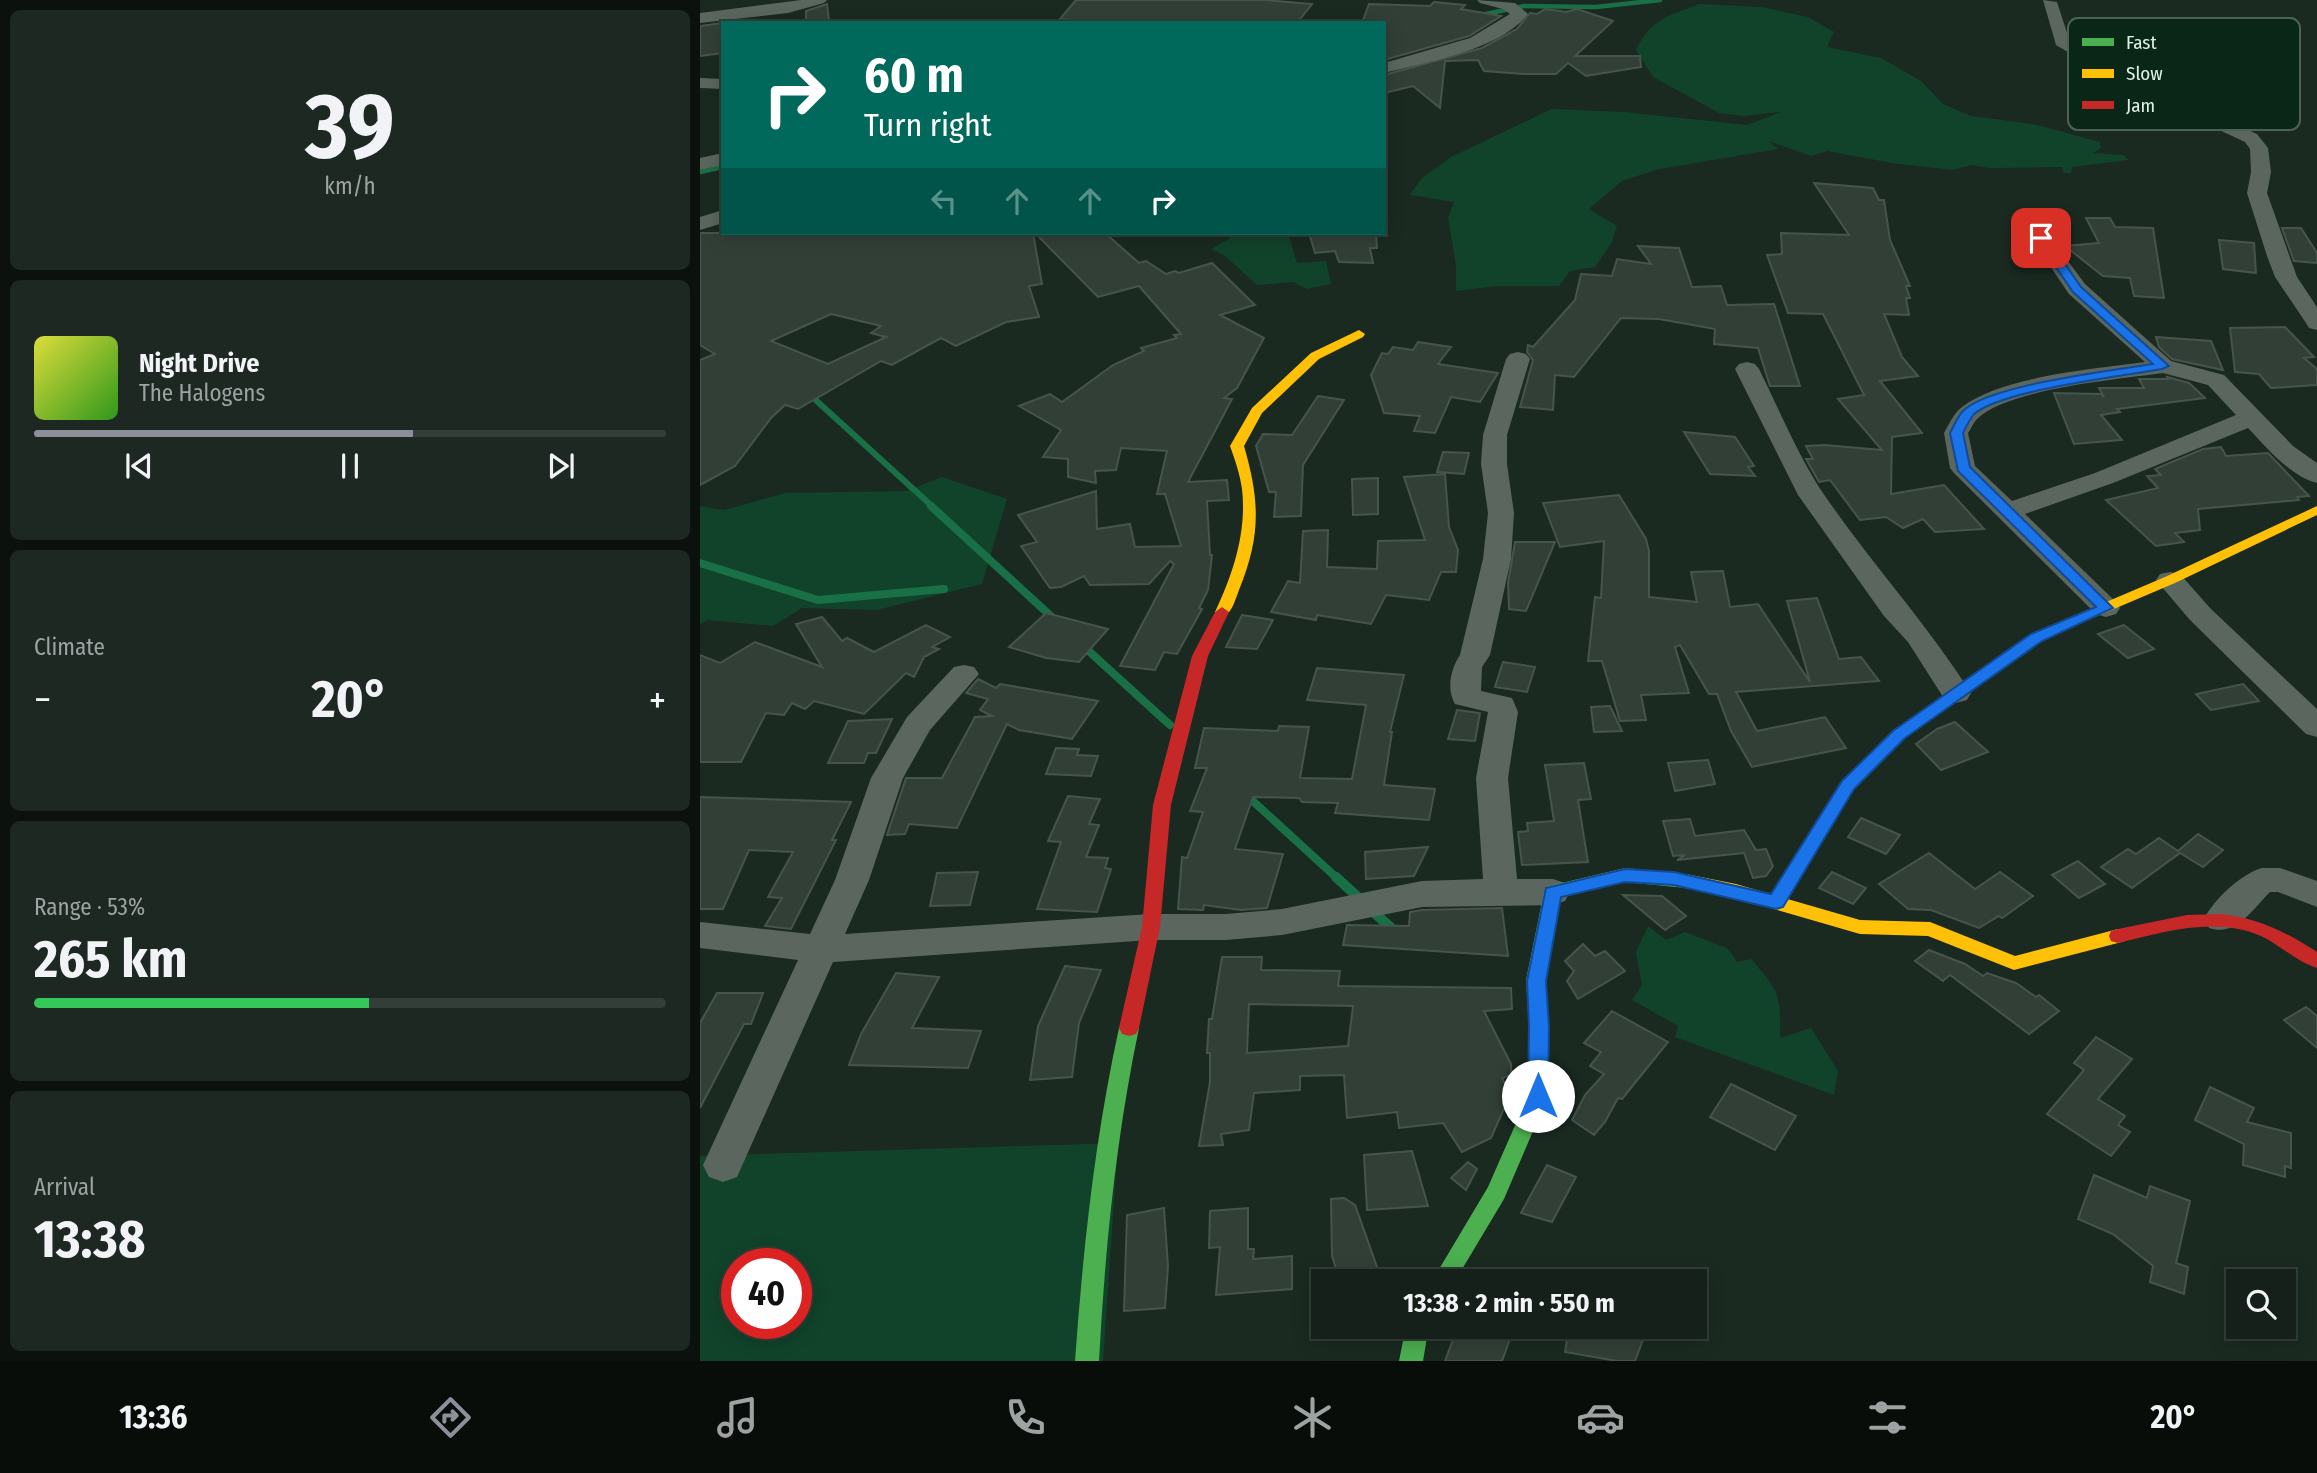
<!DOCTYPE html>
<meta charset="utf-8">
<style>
:root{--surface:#142019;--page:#1d2822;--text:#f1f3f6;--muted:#9da3a2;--line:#333e38;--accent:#8c9099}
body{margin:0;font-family:"Fira Sans Condensed",sans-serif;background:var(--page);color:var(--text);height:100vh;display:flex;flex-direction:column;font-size:26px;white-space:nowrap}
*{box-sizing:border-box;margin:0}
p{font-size:23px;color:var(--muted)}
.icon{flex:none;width:38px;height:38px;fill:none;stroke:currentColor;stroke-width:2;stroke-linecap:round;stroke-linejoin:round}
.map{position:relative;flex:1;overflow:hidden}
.sheet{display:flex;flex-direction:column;gap:10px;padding:10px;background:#0b120e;width:700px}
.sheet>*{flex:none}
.banner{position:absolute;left:21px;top:21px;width:665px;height:214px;border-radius:0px;box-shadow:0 4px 18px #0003,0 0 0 2px var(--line);background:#00695c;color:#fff;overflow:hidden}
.buttons{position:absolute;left:1526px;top:1269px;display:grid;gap:14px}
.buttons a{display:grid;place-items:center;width:70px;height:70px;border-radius:0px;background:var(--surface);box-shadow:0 4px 18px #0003,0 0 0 2px var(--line);font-size:35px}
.speed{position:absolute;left:21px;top:1248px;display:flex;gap:14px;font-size:35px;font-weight:700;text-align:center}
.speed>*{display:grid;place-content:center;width:91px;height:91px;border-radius:50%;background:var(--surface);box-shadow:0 4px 18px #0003,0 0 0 2px var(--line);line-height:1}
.speed .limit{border:10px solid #d22;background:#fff;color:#111}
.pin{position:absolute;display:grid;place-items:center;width:60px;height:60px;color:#fff;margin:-30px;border-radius:14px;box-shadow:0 4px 10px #0006}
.me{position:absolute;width:77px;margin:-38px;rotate:0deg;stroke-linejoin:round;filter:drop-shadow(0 0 5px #0008)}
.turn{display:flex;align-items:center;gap:24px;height:147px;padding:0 28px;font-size:32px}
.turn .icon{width:91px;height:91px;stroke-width:2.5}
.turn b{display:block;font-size:49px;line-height:60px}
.lanes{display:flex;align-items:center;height:66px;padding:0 28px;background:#0003;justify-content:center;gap:35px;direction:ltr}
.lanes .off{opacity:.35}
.big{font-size:52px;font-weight:700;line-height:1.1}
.sheet .widget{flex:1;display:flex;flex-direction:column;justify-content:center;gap:10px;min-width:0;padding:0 24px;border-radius:10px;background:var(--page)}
.sheet .dial{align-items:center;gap:0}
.dial b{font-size:91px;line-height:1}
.song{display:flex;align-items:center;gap:21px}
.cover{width:84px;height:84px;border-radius:10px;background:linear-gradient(135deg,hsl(60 70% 55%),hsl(110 70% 35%))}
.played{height:7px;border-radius:4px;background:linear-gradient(90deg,var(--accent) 60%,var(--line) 60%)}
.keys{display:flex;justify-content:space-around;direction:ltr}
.heat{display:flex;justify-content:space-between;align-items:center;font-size:38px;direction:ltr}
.charge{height:10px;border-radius:5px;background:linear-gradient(90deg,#34c759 53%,var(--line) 0)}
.trip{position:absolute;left:611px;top:1269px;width:396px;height:70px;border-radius:0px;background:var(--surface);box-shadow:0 4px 18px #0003,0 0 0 2px var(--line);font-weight:700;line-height:70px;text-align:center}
.tab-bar{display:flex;height:112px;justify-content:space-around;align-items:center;background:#080d0a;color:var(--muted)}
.tab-bar .icon{width:49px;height:49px}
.tab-bar .active{color:var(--accent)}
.tab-bar b{font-size:32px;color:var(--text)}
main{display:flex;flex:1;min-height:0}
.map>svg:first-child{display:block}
</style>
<main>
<section class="sheet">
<div class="widget dial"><b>39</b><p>km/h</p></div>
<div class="widget">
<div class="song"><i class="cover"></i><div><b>Night Drive</b><p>The Halogens</p></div></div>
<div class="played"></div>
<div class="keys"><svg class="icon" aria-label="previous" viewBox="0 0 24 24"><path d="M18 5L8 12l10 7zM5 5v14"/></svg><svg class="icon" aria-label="pause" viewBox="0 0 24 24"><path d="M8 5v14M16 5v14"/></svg><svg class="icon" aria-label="next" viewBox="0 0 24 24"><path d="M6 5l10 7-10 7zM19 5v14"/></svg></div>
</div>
<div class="widget"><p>Climate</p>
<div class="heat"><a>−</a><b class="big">20°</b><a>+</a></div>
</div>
<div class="widget"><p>Range · 53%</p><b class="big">265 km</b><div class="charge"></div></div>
<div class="widget"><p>Arrival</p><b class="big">13:38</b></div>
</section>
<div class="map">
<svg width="1617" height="1361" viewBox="0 0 1617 1361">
<rect width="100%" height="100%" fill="#1a2a21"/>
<g fill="#11432b" fill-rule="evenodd">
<path d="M999,4L1061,7L1108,17L1134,32L1127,47L1181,58L1221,81L1243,104L1271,116L1333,124L1400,142L1401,148L1393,153L1423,155L1429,160L1372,167L1371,173H1364L1362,167L1289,168L1272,165L1252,170L1192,163L1127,151L1111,156L1069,141L1078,149L959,169L922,181L889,209L917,226L911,244L895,267L870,271L859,286H798L756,291V265L748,218L754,202L710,195L722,178L751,157L852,109L924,112L1047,125L1081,112L1044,116L1019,113L953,77L936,50C951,19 968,16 999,4Z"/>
<path d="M533,233H588L597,263L626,261L631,284L607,289L593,282L557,285L524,255L511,249L529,239Z"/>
<path d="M242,477L307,499L282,584L177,610L102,608L73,626L8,620L0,624V506L24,510L86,493L206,491Z"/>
<path d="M948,926L966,940L985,932L1027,948L1037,962L1051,959C1079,991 1081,994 1080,1038L1111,1028L1138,1071L1134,1095L975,1037L978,1026L932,1000L942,985L936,952Z"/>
<path d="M418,1143L403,1361H0V1156ZM37,1264H96V1323H37Z"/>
</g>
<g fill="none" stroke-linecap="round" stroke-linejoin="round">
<g stroke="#197047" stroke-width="4.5">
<path d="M781,15L824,6L896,7L960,0"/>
<path d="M0,172L23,167"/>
</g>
<path stroke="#197047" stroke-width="6" d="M108,393L233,507"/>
<g stroke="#197047" stroke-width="8">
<path d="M231,506L354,619"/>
<path d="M0,563L118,600L244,589"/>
<path d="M381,644L470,725"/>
<path d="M544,793L638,879"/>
</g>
<g stroke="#197047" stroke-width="10">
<path d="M636,877L661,900"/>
<path d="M670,909L697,933"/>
</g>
</g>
<g fill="#323f37" stroke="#47544c" stroke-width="2" fill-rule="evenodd">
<path d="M376,0H565L612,4L597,23H417L360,19Z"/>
<path d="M734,2L765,5L761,9L801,16L769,36L684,60V23H662L669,4L730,6Z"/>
<path d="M127,4L129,20L106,22V11Z"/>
<path d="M845,9L866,12L877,9L913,21L875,56H940L941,67L886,76L868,63L856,74H824L784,71L778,60L745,61L740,108L713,86L684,93V75L782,48L817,29L830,13L837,14Z"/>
<path d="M23,23V53L0,56V26Z"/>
<path d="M1114,183L1173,188L1179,200H1184L1190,240L1210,286H1206L1210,298H1206L1209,315L1184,314L1202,357L1218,376L1180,381L1222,433L1192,437L1191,494L1244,485L1284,529L1235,532L1223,519L1203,528L1186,517L1160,520L1130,480L1119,482L1106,459H1113L1106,446L1125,445L1182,450L1138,399L1164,395L1123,314L1088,313L1067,255L1082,254L1081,233L1149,235Z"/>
<path d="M1386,218H1410L1415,227L1453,228L1464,298L1434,296L1430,278L1403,276L1365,246L1399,243Z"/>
<path d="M1582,228H1601L1617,253V263L1594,261Z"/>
<path d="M0,233H333L342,284L329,286L339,317L306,322L256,346L241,338L192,365L181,361L98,409L85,405L71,418L35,466L0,485V360L15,354L0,345ZM131,314L181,326L171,333L186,337L128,364L71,341Z"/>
<path d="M335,233H405L439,263L446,261L466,274L475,271L479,273L512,263L555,305L520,315L564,338L537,388L524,398L532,399L488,482L527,480L529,500L507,501L510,555H512L508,590L499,608L502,609L477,654L464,652L455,670L420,666L474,564L470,561L449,584L390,585L384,576L361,587L350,588L321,546L337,542L318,515L396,491L397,529L430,524L435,547L481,546L465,494H457L467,451L421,448L416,470L395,471L396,483L368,477V459L343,457L361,430L319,406L350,394L362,402L413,365L444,351L441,348L477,338L474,335L481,334L439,286L398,297Z"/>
<path d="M609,233H676L677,248H670L673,263L639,262L635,251L615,253Z"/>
<path d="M1519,240L1554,243L1556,273L1523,269Z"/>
<path d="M938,246L979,248L992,287L1021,286L1027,305L1074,304L1100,386H1070L1058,348L1014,344L1015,329L959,319L921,318L874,377L855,375L853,410L820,407L833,360L827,352L828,345L833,347L875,300L881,274L912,276L917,259L951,264Z"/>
<path d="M1585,327L1614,357L1604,358L1617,369V385L1571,388L1559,374L1535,372L1530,328Z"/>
<path d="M1456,337L1511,341L1523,370L1472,359L1459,347Z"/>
<path d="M718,342L751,347L738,364L798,373L780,402L751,397L735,433L714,431L720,416L684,413L671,375L682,353L688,354L693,347L713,350Z"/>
<path d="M1467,377L1489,383L1505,398L1417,409L1420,412L1401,415L1422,440L1374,444L1354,393L1401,394L1404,397L1399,388H1444L1439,379H1468Z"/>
<path d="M618,396L644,400L603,465L601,516L574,517L576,492H569L556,446L563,434L592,435Z"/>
<path d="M984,432L1035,437L1054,466L1048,467L1055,476L1010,474Z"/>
<path d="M1521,447L1526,456L1568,453L1609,496L1597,497L1599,500L1498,509L1500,530L1475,533L1484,542L1456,546L1406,500L1458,488L1447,476L1461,475L1455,469L1503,449Z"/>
<path d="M743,452L769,453L764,474L737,472Z"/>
<path d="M745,474L749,527L758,550L756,572H741L729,600L686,595L671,624L617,615L616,620L571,612L588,581L600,583L603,531L628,530L627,567L677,569L678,541L725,540L704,477Z"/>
<path d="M678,478V514L653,515L652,479Z"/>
<path d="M919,495L946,539L949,551V597L997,602L991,572L1023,571L1030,607L1058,604L1110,682L1087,601L1117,598L1139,659L1161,657L1179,681L1036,692L1057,731L1125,717L1146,748L1052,767L1031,731L1017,694H1009L980,645L975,647L989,693L941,695L946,720L920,721L902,661H888L895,597L901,598L904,541L860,547L843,503Z"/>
<path d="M815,542H855L826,611L809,609L808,583Z"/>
<path d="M346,613L408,629L379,662L346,658L309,647Z"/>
<path d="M542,615L573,620L557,649L526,647Z"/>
<path d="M122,617L142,641L147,638L174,652L226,625L250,637L232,647L239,649L224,657L214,677L206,673L164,714L114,701L105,709L92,703L84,715L66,713L41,762H0V655L20,663L55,642L122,667L96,624Z"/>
<path d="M1424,625L1454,649L1428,658L1398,634Z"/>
<path d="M803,662L835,667L827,692L795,687Z"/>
<path d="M617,668L704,675L690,732H692L684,785L735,789L729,820L635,813L638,803L602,802L599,798L553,797L535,849L583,854L567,908L541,910L504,905L503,910L478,909L482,857L487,858L503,812L490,811L507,768H495L504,728L578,731L579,726L609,727L600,778L652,779L666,705L607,700Z"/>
<path d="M278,679L296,688L300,684L398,701L372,739L319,730L307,724L257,828L209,824L205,834L187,835L206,778H242L275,717L292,716L280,710L288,699L266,693Z"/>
<path d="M1543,684L1559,701L1511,710L1496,694Z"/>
<path d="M910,706L922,731L894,732L891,707Z"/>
<path d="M757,710L780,713L775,741L748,739Z"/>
<path d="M192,719L176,753H168L164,763H128L148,721Z"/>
<path d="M1255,722L1288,752L1241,770L1216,744L1237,729Z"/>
<path d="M356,748L379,749L377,755L398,756L391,776L346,774Z"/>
<path d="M1008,760L1015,784L975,791L968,763Z"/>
<path d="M884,763L891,799L878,800L888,862L822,865L818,832L828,831L827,823L854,821L845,765Z"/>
<path d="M368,796L400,799L389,824L399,825L386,857L408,858L405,868L411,869L397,912L337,909L361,842L348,841Z"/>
<path d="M0,797L151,802L132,840H136L91,929L65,926L82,898L68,897L93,852L49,850L23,909H0Z"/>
<path d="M1161,818L1200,835L1186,854L1148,837Z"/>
<path d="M990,819L995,836L1044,830L1056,850L1066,849L1073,866L1066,876L1053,878L1044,853L977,860L985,855L973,856L963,821Z"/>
<path d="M1498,834L1523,850L1503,867L1480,853L1432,888L1401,867L1428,849L1436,854L1459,838L1478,851Z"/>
<path d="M728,847L714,876L666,879L665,852Z"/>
<path d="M1229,853L1275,889L1300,872L1333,896L1302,918L1299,916L1279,928L1231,910L1208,909L1179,884Z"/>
<path d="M1378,861L1405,884L1379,898L1352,875Z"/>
<path d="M278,872L270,905L230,906L237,873Z"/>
<path d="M1132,872L1166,888L1153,904L1119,888Z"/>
<path d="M923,895L962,896L986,916L965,930Z"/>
<path d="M802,908L808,956L643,945L647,925L709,926L710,912L722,910Z"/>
<path d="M883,944L895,956L905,951L925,971L878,999L867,981L874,971L865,961Z"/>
<path d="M1229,950L1265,964L1283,976L1287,973L1316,983L1336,997L1339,995L1359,1011L1329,1034L1250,975L1243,981L1215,961Z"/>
<path d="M522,957H562L561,970L640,971L638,986L811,988L812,1009L784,1011L811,1064V1075L802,1078L810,1095L791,1138L762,1152L743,1123L699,1128L697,1112L647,1118L644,1075L600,1076V1090L554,1093L549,1130L521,1134L523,1145L499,1146L510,1082V1053H507L509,1019H512ZM549,1004L653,1006L648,1046L547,1053Z"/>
<path d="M365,966L401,970L379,1023L372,1077L330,1080L338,1026Z"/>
<path d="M196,973L239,977L212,1028L281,1031L268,1068L149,1065L161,1034Z"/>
<path d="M17,993H63L51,1024H44L0,1108V1023Z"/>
<path d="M1606,1007L1617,1016V1048L1584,1020Z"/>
<path d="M912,1011L968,1042L922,1099L918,1098L905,1122L894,1135L872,1120L885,1095L904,1074L890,1066L901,1052L884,1043Z"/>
<path d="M1396,1037L1432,1059L1398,1099L1425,1116L1418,1125L1430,1132L1411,1156L1347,1114L1384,1070L1374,1063Z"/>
<path d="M1031,1084L1096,1116L1075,1150L1010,1117Z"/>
<path d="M1510,1087L1554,1108L1547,1122L1591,1133V1168L1585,1166V1177L1543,1165L1544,1144L1495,1120Z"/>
<path d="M712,1151L728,1206L667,1210L664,1155Z"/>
<path d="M768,1162L777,1169L766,1190L751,1178Z"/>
<path d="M847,1165L876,1177L852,1222L821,1213Z"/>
<path d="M1394,1175L1447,1198L1450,1186L1490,1201L1476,1263L1488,1267L1484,1294L1450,1282L1453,1266L1413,1234L1378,1219Z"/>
<path d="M644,1198L655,1205L682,1281H640L632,1256L631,1199Z"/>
<path d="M464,1208L468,1266L465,1308L424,1311L427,1215Z"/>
<path d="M548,1208V1249H554L553,1259L592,1256V1289L516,1295L520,1247L509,1248L510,1211Z"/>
<path d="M758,1326H783L811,1336L802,1361H745Z"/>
<path d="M869,1326H948L935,1361H917L865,1352Z"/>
</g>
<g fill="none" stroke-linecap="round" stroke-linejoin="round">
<g fill="#5b665f" fill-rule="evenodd">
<path d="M101,0H127L124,3L88,13L0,23V13Z"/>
<path d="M777,0L815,3L828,14C800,50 727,62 684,73V63L770,38L810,14L803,9L780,3Z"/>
<path d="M1343,0L1357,2L1369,39L1439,79L1557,134L1568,148L1571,172L1567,193L1597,277L1617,307V330L1609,328L1606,323L1575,277L1567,256L1547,193L1551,172L1550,149L1545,142L1427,87L1356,45Z"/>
<path d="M0,78L23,79V89L0,88Z"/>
<path d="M23,153V165L0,170V158Z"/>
<path d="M23,210V223L0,230V217Z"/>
<path d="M1341,232L1348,234L1385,284L1471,361L1524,375L1593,446L1617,463V483C1590,476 1567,448 1548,428L1413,483L1325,514L1416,602L1420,608L1416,614L1406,617L1396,614L1254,473L1250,468L1244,433C1249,424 1254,413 1262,407C1303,376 1394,369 1445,362L1369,294L1331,238L1334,234ZM1463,373L1508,385L1536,415L1395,473L1312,501L1275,466L1268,433C1271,429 1273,423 1277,419C1306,389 1420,379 1463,373Z"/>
<path d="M818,352L826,354L830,359L807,435V464L814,513L811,559L790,655L782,667L781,691L812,698L818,712L808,778L817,879H853L865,883L870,892L865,901L853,905L722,907L582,935L526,940H451L133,962L37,1177L23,1182L9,1177L3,1165L98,960L0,948V922L110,934L135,880L171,778L207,717L254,667L264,665L274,667L279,674L230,730L203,778L169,880L145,934L451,914H526L582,909L722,881L783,879L776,778L788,712L755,704C746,689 751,668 760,655L783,559L788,513L781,464L783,435L806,359L810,354Z"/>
<path d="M1047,362L1055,364L1059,369C1079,409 1100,460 1125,496C1172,564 1227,624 1271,693L1267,700L1256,703L1245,700L1208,642L1184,616L1098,495L1035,369L1039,364Z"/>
<path d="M1470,572L1480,574L1510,608L1617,709V737L1606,734L1490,620L1456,580L1460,574Z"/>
<path d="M1562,868H1580L1617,881V907L1578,892H1570C1552,910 1536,937 1509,928L1504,919C1514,899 1541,874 1562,868Z"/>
</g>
<g fill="#4caf50" fill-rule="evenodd">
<path d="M925,868L986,874L992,876L995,881L992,886L986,888L925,882L861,897L846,980L849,1027L848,1096L804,1199L755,1281H732L788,1187L828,1096L829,1027L826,980L844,892L847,887L853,885Z"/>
<path d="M429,1020L436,1022L439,1028C416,1138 405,1249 399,1361H375C383,1249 395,1138 419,1028L422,1022Z"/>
<path d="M706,1326H729L723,1361H699Z"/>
</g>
<g fill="#ffc107" fill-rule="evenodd">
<path d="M659,330L665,334L663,337L619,359L562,413L544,446C560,501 561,536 539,590C535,600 532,614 522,617L517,615L515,612C533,574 547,532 542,489C540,474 535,460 530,446L552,408L611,353Z"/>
<path d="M1617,506V515L1475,583L1341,640L1252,705L1246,706L1238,701L1331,634L1465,577Z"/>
<path d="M986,874L1036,884L1160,920L1230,922L1315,956L1418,929L1425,931L1427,936L1425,941L1418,943L1314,970L1228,936L1160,934L1036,898L980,886L977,881L980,876Z"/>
</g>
<g fill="#c62828" fill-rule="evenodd">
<path d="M522,607L529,612L508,656L471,805L460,927L439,1028L436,1034L429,1036L422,1034L419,1028L442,927L453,805L492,656L515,612Z"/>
<path d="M1246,696L1254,701L1252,705L1205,738L1154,789L1082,907L1076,909L1070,907L1067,902L1070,897L1142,781L1193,730Z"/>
<path d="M1521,914C1558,918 1586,932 1617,952V968C1597,962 1580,945 1561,936C1516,916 1463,932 1418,943L1411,941L1409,936L1411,931L1418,929L1487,915Z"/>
</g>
</g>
<path fill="#1a73e8" stroke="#114b97" stroke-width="2" d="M1341,234L1345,235L1381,287L1469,366L1462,369C1422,376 1302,390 1274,414C1270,419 1266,427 1263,433L1270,467L1413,608L1342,641L1205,738L1154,789L1083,907L1076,909L974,885L925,882L861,897L846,981L849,1027L848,1096L845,1102L838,1105L831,1102L828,1096L829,1027L827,981L846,888L925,869L974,872L1071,894L1142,781L1193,731L1331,634L1396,607L1258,471L1250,433C1254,426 1258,415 1264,410C1291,385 1413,370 1453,364L1373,292L1336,238Z"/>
<rect x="1368" y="18" width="232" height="112" rx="10" fill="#092617" stroke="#4a6355" stroke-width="2"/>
<rect x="1382" y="38" width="32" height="8" fill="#4caf50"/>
<rect x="1382" y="69" width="32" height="9" fill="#ffc107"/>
<rect x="1382" y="101" width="32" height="8" fill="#c62828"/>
<g font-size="19" fill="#e0f0e6">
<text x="1426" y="49">Fast</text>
<text x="1426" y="80">Slow</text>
<text x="1426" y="112">Jam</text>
</g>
</svg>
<div class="buttons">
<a><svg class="icon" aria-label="search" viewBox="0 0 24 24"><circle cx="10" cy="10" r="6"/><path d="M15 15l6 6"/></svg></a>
</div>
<div class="speed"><div class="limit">40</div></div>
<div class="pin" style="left:1341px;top:238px;background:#d93025"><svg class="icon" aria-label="arrive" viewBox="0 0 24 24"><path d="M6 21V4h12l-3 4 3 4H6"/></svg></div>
<svg class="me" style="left:838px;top:1096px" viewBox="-20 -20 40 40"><circle r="19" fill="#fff"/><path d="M0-13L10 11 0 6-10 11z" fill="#1a73e8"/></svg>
<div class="trip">13:38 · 2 min · 550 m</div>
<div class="banner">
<div class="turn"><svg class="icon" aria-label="right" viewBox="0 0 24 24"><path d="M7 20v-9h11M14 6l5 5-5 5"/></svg><div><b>60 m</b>Turn right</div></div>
<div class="lanes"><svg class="icon off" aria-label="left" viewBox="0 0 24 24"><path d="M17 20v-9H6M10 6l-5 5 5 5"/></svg><svg class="icon off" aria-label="ahead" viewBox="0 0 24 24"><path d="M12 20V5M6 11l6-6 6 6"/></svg><svg class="icon off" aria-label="ahead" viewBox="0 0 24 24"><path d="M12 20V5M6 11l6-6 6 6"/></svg><svg class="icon" aria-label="right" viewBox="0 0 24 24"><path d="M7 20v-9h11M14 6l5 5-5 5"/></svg></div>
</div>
</div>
</main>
<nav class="tab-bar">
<b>13:36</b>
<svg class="icon active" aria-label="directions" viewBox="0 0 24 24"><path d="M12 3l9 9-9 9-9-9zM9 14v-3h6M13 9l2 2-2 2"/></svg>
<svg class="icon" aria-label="music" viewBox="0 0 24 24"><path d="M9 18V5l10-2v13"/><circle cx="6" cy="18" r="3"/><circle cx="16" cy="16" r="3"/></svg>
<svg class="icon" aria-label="phone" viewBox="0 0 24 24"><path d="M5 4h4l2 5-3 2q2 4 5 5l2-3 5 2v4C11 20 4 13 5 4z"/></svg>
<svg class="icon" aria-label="climate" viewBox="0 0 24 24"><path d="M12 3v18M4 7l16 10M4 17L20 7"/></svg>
<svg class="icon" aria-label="car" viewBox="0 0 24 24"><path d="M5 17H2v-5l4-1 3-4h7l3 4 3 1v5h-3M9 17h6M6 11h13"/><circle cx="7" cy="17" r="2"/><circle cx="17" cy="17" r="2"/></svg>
<svg class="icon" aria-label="filters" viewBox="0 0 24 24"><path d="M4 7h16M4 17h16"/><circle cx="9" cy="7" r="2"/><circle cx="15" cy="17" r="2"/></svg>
<b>20°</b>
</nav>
